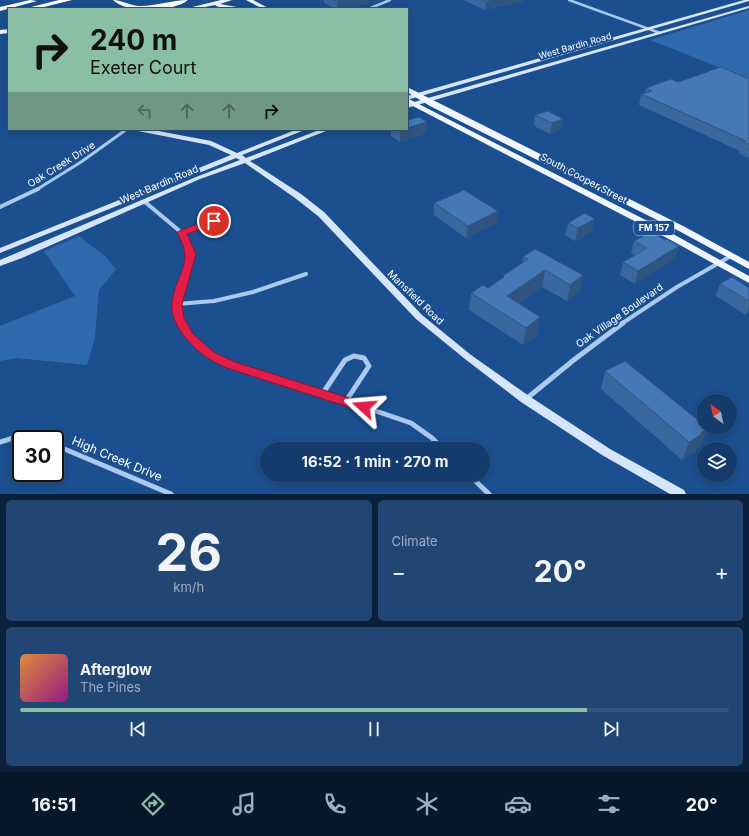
<!DOCTYPE html>
<meta charset="utf-8">
<style>
:root{--surface:#143b6b;--page:#214673;--text:#f1f3f6;--muted:#9dadc1;--line:#33557e;--accent:#8abfa5}
body{margin:0;font-family:Inter,sans-serif;background:var(--page);color:var(--text);height:100vh;display:flex;flex-direction:column;font-size:15px;white-space:nowrap}
*{box-sizing:border-box;margin:0}
p{font-size:13px;color:var(--muted)}
.icon{flex:none;width:22px;height:22px;fill:none;stroke:currentColor;stroke-width:2;stroke-linecap:round;stroke-linejoin:round}
.map{position:relative;height:494px;overflow:hidden}
.side{display:flex;flex-direction:column;gap:6px;padding:6px;background:#0b203b;flex:1}
.side>*{flex:none}
.guide{position:absolute;left:8px;top:8px;width:400px;height:122px;border-radius:0px;box-shadow:0 2px 10px #0003,0 0 0 1px var(--line);background:#8abfa5;color:#111;overflow:hidden}
.needle{width:26px;rotate:327deg}
.controls{position:absolute;left:697px;top:394px;display:grid;gap:8px}
.controls a{display:grid;place-items:center;width:40px;height:40px;border-radius:50%;background:var(--surface);box-shadow:0 2px 10px #0003,0 0 0 1px var(--line);font-size:20px}
.speed{position:absolute;left:12px;top:430px;display:flex;gap:8px;font-size:20px;font-weight:700;text-align:center}
.speed>*{display:grid;place-content:center;width:52px;height:52px;border-radius:50%;background:var(--surface);box-shadow:0 2px 10px #0003,0 0 0 1px var(--line);line-height:1}
.speed .limit{border:2px solid #111;border-radius:6px;background:#fff;color:#111}
.pin{position:absolute;display:grid;place-items:center;width:34px;height:34px;color:#fff;margin:-17px;border:2px solid #fff;border-radius:50%;box-shadow:0 1px 4px #0007}
.me{position:absolute;width:44px;margin:-22px;rotate:289deg;stroke-linejoin:round;filter:drop-shadow(0 0 3px #0008)}
.turn{display:flex;align-items:center;gap:14px;height:84px;padding:0 16px;font-size:18px}
.turn .icon{width:52px;height:52px;stroke-width:2.5}
.turn b{display:block;font-size:28px;line-height:34px}
.lanes{display:flex;align-items:center;height:38px;padding:0 16px;background:#0003;justify-content:center;gap:20px;direction:ltr}
.lanes .off{opacity:.35}
.big{font-size:30px;font-weight:700;line-height:1.1}
.side .widget{flex:1;display:flex;flex-direction:column;justify-content:center;gap:6px;min-width:0;padding:0 14px;border-radius:6px;background:var(--page)}
.side .dial{align-items:center;gap:0}
.dial b{font-size:52px;line-height:1}
.song{display:flex;align-items:center;gap:12px}
.cover{width:48px;height:48px;border-radius:6px;background:linear-gradient(135deg,hsl(30 70% 55%),hsl(310 70% 35%))}
.played{height:4px;border-radius:2px;background:linear-gradient(90deg,var(--accent) 80%,var(--line) 80%)}
.keys{display:flex;justify-content:space-around;direction:ltr}
.heat{display:flex;justify-content:space-between;align-items:center;font-size:22px;direction:ltr}
.side .tiles{flex:1;display:grid;gap:6px;grid-template-columns:1fr 1fr}
.widget:last-child{grid-column:span 2}
.trip{position:absolute;left:260px;top:442px;width:230px;height:40px;border-radius:20px;background:var(--surface);box-shadow:0 2px 10px #0003,0 0 0 1px var(--line);font-weight:700;line-height:40px;text-align:center}
.tabs{display:flex;height:64px;justify-content:space-around;align-items:center;background:#08182b;color:var(--muted)}
.tabs .icon{width:28px;height:28px}
.tabs .current{color:var(--accent)}
.tabs b{font-size:18px;color:var(--text)}
.map>svg:first-child{display:block}
</style>
<div class="map">
<svg width="749" height="494" viewBox="0 0 749 494">
<rect width="100%" height="100%" fill="#1b4f8f"/>
<g fill="#2e69ad">
<path d="M749,10V79L650,40Z"/>
<path d="M79,236L106,257L116,269L99,290L95,338L87,365L16,358L0,361V326L75,296L44,251Z"/>
</g>
<g fill="none" stroke-linecap="round" stroke-linejoin="round">
<g stroke="#a9c9ee" stroke-width="2.5">
<path d="M569,0L660,33"/>
<path d="M368,9L390,0"/>
</g>
<path stroke="#a9c9ee" stroke-width="3" d="M36,190L81,162L127,129"/>
<g stroke="#a9c9ee" stroke-width="4">
<path d="M145,202L182,233L191,254L177,304L179,318L183,324"/>
<path d="M0,207L38,189"/>
<path d="M182,233L213,221"/>
<path d="M177,304L214,301L253,292L306,274"/>
<path d="M621,324L677,287L731,256"/>
</g>
<g stroke="#a9c9ee" stroke-width="5">
<path d="M182,323L190,336L211,355L231,365L323,393L411,423L432,438L443,449"/>
<path d="M323,393L345,360L354,356L364,358L369,366L346,401"/>
<path d="M526,399L575,359L623,323"/>
<path d="M0,442L19,436L39,439"/>
<path d="M55,445L171,494"/>
<path d="M469,475L489,494"/>
</g>
<g fill="#d6e6fa" fill-rule="evenodd">
<path d="M744,0H749V1L407,100V96Z"/>
<path d="M749,6V8L407,108V104Z"/>
<path d="M135,129H148L211,141L237,153L298,129H307L242,155L246,158L322,129H331L250,161L301,194L324,212L422,315L471,355L529,396L610,449L684,490L686,494H670L602,455L521,402L465,359L416,319L318,216L295,198L245,163L200,179L22,258L0,266V260L196,177L240,160L236,158L0,253V248L231,155L209,145L138,131Z"/>
</g>
<g fill="#f0f6ff" fill-rule="evenodd">
<path d="M221,0H232L220,4L242,8C236,10 220,9 215,5L195,9H184Z"/>
<path d="M246,0H253L270,9H263Z"/>
<path d="M9,29V33L0,34V30Z"/>
<path d="M407,87L685,227L749,262V269L679,231L430,106L407,92Z"/>
<path d="M407,98L673,234L749,276V283L667,238L407,103Z"/>
</g>
<g fill="#fff" fill-rule="evenodd">
<path d="M30,0L37,1L0,11V7Z"/>
<path d="M59,0H72L36,9H23Z"/>
<path d="M113,0C122,0 130,6 140,6C157,6 172,0 188,0C174,12 126,14 113,0Z"/>
</g>
</g>
<g fill="#3a679d">
<path d="M324,0H370V3L342,9H335L324,3Z"/>
<path d="M463,0H523V1L485,10Z"/>
<path d="M749,79V158L739,154L740,151L639,105L641,94L645,93L646,88L678,82Z"/>
<path d="M535,115L563,119L561,130L550,134L534,126Z"/>
<path d="M427,122L426,133L400,142L391,136V129H407Z"/>
<path d="M434,203L498,211L497,223L466,238L434,215Z"/>
<path d="M568,223L593,231L575,241L565,235Z"/>
<path d="M634,241L675,259L635,284L620,275L623,262L635,255L631,253Z"/>
<path d="M523,257L583,275L579,292L567,301L542,287L518,304L540,317L537,335L523,345L469,310L471,293L488,288L502,278L503,276L522,263Z"/>
<path d="M720,284L749,288V313L746,315L716,296Z"/>
<path d="M605,371L701,446L696,449L695,452L682,460L601,389Z"/>
</g>
<g fill="#305480">
<path d="M343,0H370V3L342,9H337V1Z"/>
<path d="M493,0H523V1L485,10L486,2Z"/>
<path d="M563,119L561,130L550,134L552,123Z"/>
<path d="M427,122L426,133L400,142V131Z"/>
<path d="M498,211L497,223L466,238L468,226Z"/>
<path d="M595,219L593,231L575,241L578,228Z"/>
<path d="M679,246L675,259L635,284L638,271Z"/>
<path d="M545,270L542,287L504,313L507,296Z"/>
<path d="M583,275L579,292L567,301L570,285Z"/>
<path d="M749,307V313L746,315Z"/>
<path d="M540,317L537,335L523,345L526,328Z"/>
<path d="M708,428L701,446L696,449L695,452L682,460L689,442Z"/>
</g>
<g fill="#4478b7" stroke="#305480">
<path d="M334,0H343L337,1Z"/>
<path d="M483,0H493L486,2Z"/>
<path d="M721,67L749,79V145L743,142L746,141L641,94L652,91L646,88L671,79L678,82Z"/>
<path d="M548,111L563,119L552,123L535,115Z"/>
<path d="M419,117L427,122L407,128V120Z"/>
<path d="M398,129H405L400,131Z"/>
<path d="M464,190L498,211L468,226L434,203Z"/>
<path d="M585,213L595,219L578,228L568,223Z"/>
<path d="M650,232L665,240L667,239L679,246L638,271L623,262L647,248L634,241Z"/>
<path d="M535,249L583,275L570,285L545,270L507,296L540,317L526,328L471,293L483,285L488,288L504,277L503,276L528,259L523,257Z"/>
<path d="M732,277L749,288V301L720,284Z"/>
<path d="M625,361L704,425V427H707L708,428L701,433L702,434L689,442L605,371Z"/>
</g>
<path fill="#e11d48" stroke="#92132f" d="M214,218L217,219L218,221L217,223L187,234L196,254L182,304L184,318L193,334L215,353L235,362L368,404L370,407L368,410L364,412L227,368C221,365 214,362 208,358C192,348 169,323 172,303C175,274 196,263 177,233L179,231Z"/>
<g text-anchor="middle" stroke-width="4" stroke-linejoin="round" paint-order="stroke">
<g font-size="9" fill="#fff" stroke="#1b4f8f">
<text transform="translate(575 46) rotate(-16)" y="3">West Bardin Road</text>
</g>
<rect fill="#1b4f8f" stroke="#bbcadd" stroke-width="1" x="634" y="221" width="40" height="14" rx="3"/>
<g font-size="9" font-weight="bold" fill="#fff">
<text x="654" y="231">FM 157</text>
</g>
<g font-size="10" fill="#fff" stroke="#1b4f8f">
<text transform="translate(61 164) rotate(-32)" y="4">Oak Creek Drive</text>
<text transform="translate(584 178) rotate(28)" y="4">South Cooper Street</text>
<text transform="translate(159 184) rotate(-23)" y="4">West Bardin Road</text>
<text transform="translate(416 297) rotate(44)" y="4">Mansfield Road</text>
<text transform="translate(619 315) rotate(-35)" y="4">Oak Village Boulevard</text>
</g>
<g font-size="12" fill="#fff" stroke="#1b4f8f">
<text transform="translate(117 459) rotate(23)" y="4">High Creek Drive</text>
</g>
</g>
</svg>
<div class="controls">
<a><svg class="needle" viewBox="-14 -14 28 28"><path d="M0-13l5 13h-10z" fill="#e53935"/><path d="M0 13l5-13h-10z" fill="#9dadc1"/></svg></a>
<a><svg class="icon" aria-label="layers" viewBox="0 0 24 24"><path d="M12 4l9 5-9 5-9-5zM3 14l9 5 9-5"/></svg></a>
</div>
<div class="speed"><div class="limit">30</div></div>
<div class="pin" style="left:214px;top:221px;background:#d93025"><svg class="icon" aria-label="arrive" viewBox="0 0 24 24"><path d="M6 21V4h12l-3 4 3 4H6"/></svg></div>
<svg class="me" style="left:364px;top:407px" viewBox="-20 -20 40 40"><path d="M0-17L14 15 0 8-14 15z" fill="#e11d48" stroke="#fff" stroke-width="4"/></svg>
<div class="trip">16:52 · 1 min · 270 m</div>
<div class="guide">
<div class="turn"><svg class="icon" aria-label="right" viewBox="0 0 24 24"><path d="M7 20v-9h11M14 6l5 5-5 5"/></svg><div><b>240 m</b>Exeter Court</div></div>
<div class="lanes"><svg class="icon off" aria-label="left" viewBox="0 0 24 24"><path d="M17 20v-9H6M10 6l-5 5 5 5"/></svg><svg class="icon off" aria-label="ahead" viewBox="0 0 24 24"><path d="M12 20V5M6 11l6-6 6 6"/></svg><svg class="icon off" aria-label="ahead" viewBox="0 0 24 24"><path d="M12 20V5M6 11l6-6 6 6"/></svg><svg class="icon" aria-label="right" viewBox="0 0 24 24"><path d="M7 20v-9h11M14 6l5 5-5 5"/></svg></div>
</div>
</div>
<section class="side">
<div class="tiles">
<div class="widget dial"><b>26</b><p>km/h</p></div>
<div class="widget"><p>Climate</p>
<div class="heat"><a>−</a><b class="big">20°</b><a>+</a></div>
</div>
<div class="widget">
<div class="song"><i class="cover"></i><div><b>Afterglow</b><p>The Pines</p></div></div>
<div class="played"></div>
<div class="keys"><svg class="icon" aria-label="previous" viewBox="0 0 24 24"><path d="M18 5L8 12l10 7zM5 5v14"/></svg><svg class="icon" aria-label="pause" viewBox="0 0 24 24"><path d="M8 5v14M16 5v14"/></svg><svg class="icon" aria-label="next" viewBox="0 0 24 24"><path d="M6 5l10 7-10 7zM19 5v14"/></svg></div>
</div>
</div>
</section>
<nav class="tabs">
<b>16:51</b>
<svg class="icon current" aria-label="directions" viewBox="0 0 24 24"><path d="M12 3l9 9-9 9-9-9zM9 14v-3h6M13 9l2 2-2 2"/></svg>
<svg class="icon" aria-label="music" viewBox="0 0 24 24"><path d="M9 18V5l10-2v13"/><circle cx="6" cy="18" r="3"/><circle cx="16" cy="16" r="3"/></svg>
<svg class="icon" aria-label="phone" viewBox="0 0 24 24"><path d="M5 4h4l2 5-3 2q2 4 5 5l2-3 5 2v4C11 20 4 13 5 4z"/></svg>
<svg class="icon" aria-label="climate" viewBox="0 0 24 24"><path d="M12 3v18M4 7l16 10M4 17L20 7"/></svg>
<svg class="icon" aria-label="car" viewBox="0 0 24 24"><path d="M5 17H2v-5l4-1 3-4h7l3 4 3 1v5h-3M9 17h6M6 11h13"/><circle cx="7" cy="17" r="2"/><circle cx="17" cy="17" r="2"/></svg>
<svg class="icon" aria-label="filters" viewBox="0 0 24 24"><path d="M4 7h16M4 17h16"/><circle cx="9" cy="7" r="2"/><circle cx="15" cy="17" r="2"/></svg>
<b>20°</b>
</nav>
